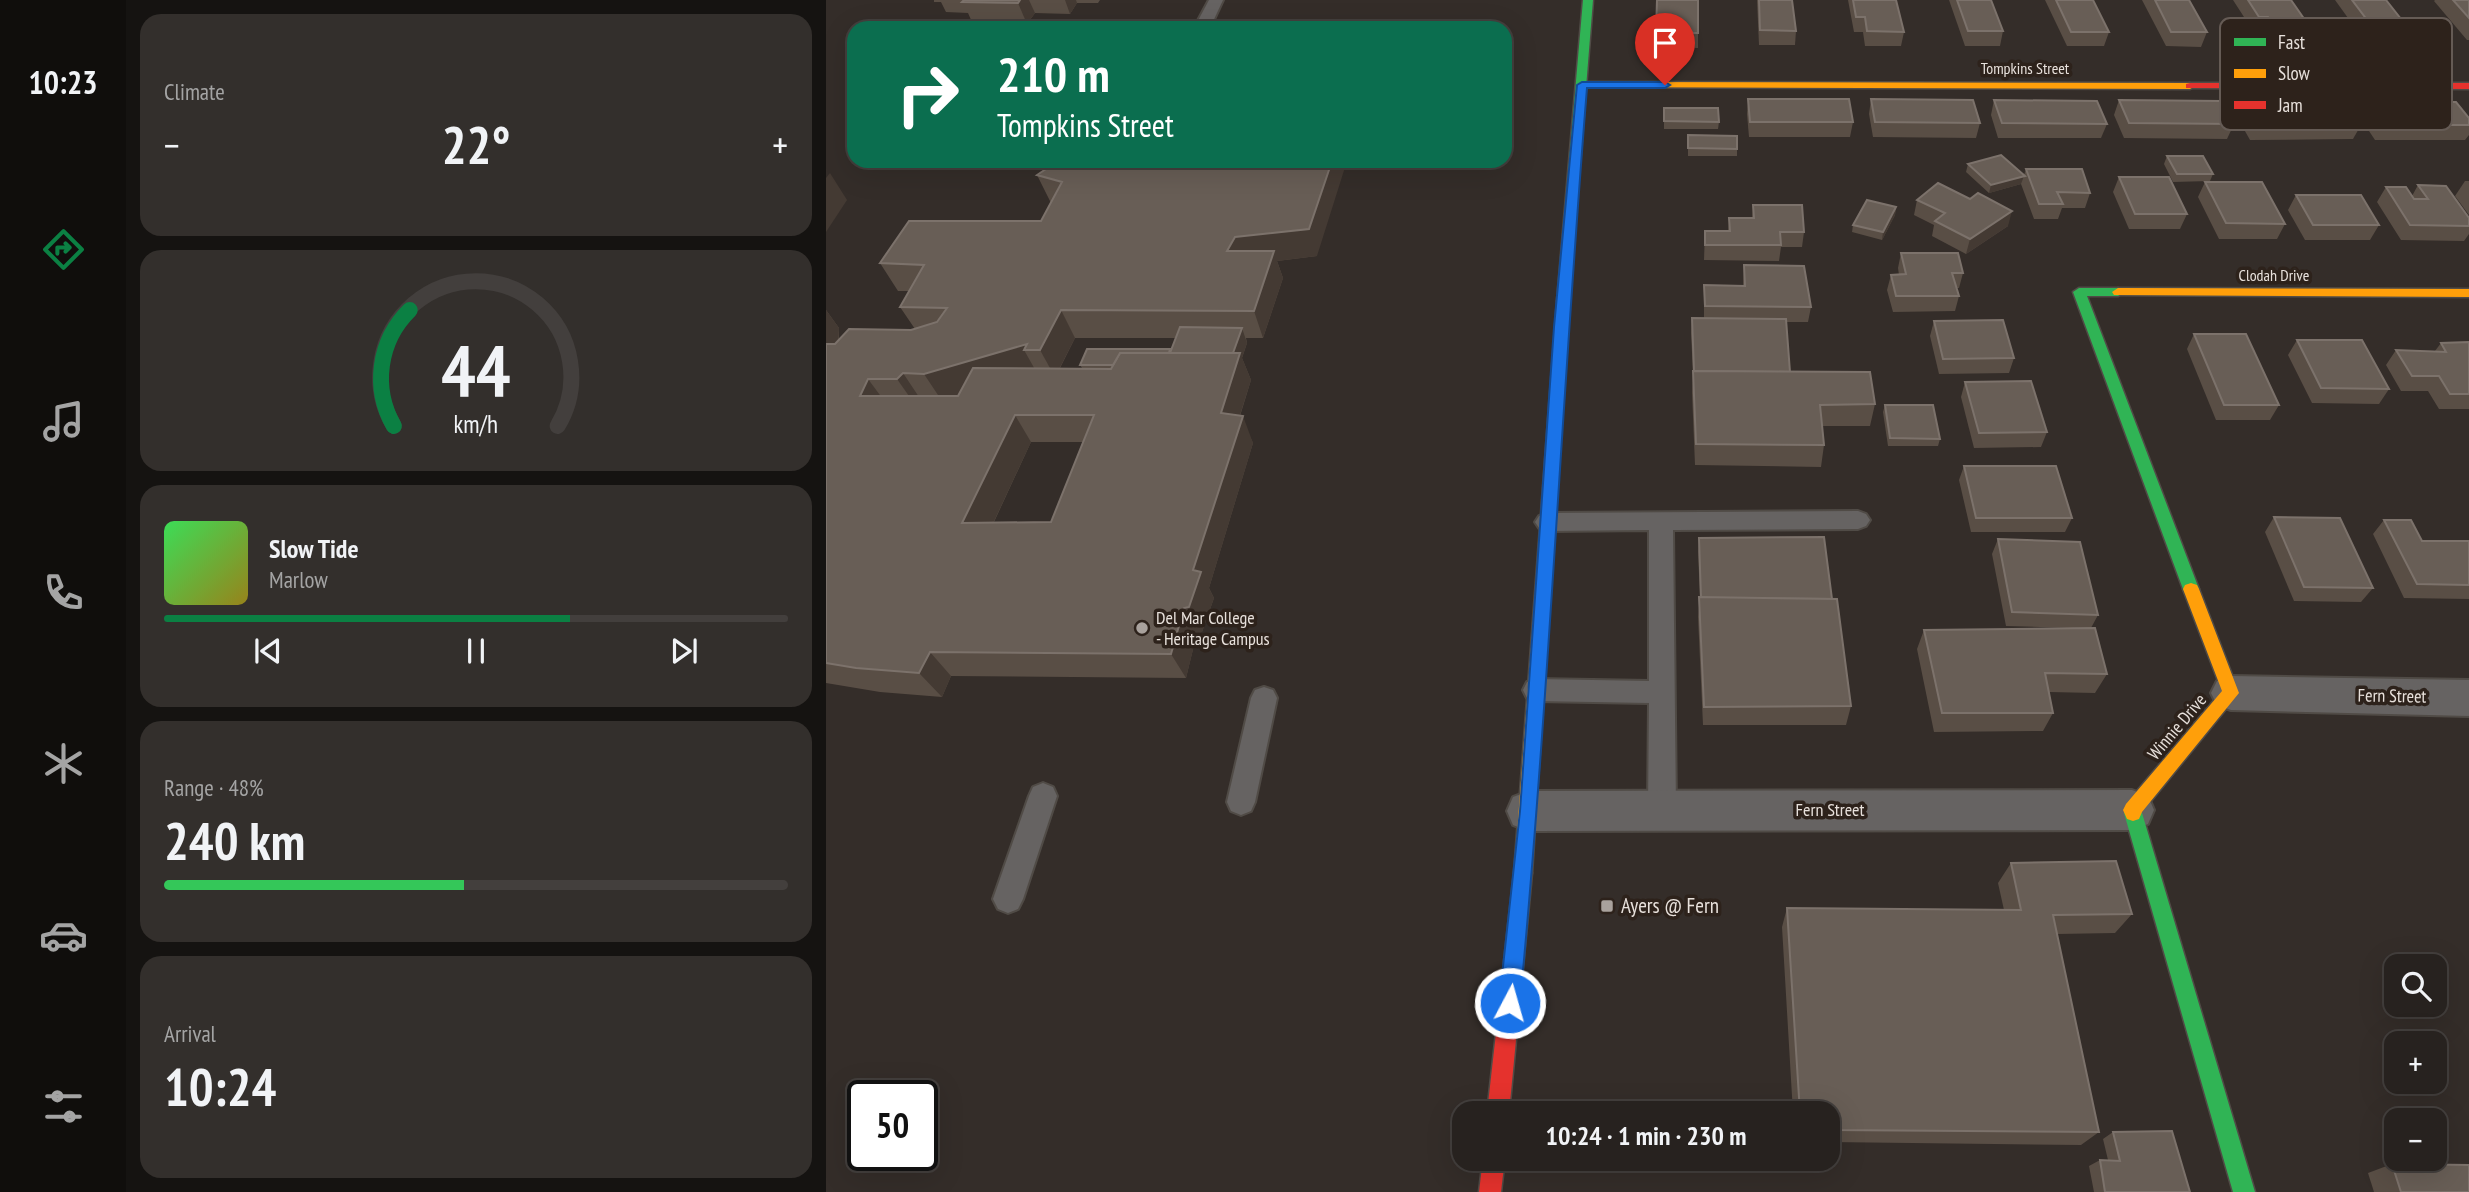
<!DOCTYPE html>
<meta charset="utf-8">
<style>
:root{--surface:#27221f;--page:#332f2c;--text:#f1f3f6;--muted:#a4a4a4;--line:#433f3d;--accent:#0b8043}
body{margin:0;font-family:"PT Sans Narrow",sans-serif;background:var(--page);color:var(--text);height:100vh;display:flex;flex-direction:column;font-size:26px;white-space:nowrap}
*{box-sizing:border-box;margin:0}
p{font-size:23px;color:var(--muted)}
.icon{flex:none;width:38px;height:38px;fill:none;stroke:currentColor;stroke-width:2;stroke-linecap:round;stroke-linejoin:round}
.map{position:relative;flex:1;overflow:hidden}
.details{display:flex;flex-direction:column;gap:14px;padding:14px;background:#151311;width:700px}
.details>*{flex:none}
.banner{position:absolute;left:21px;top:21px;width:665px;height:147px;border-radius:21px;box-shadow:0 7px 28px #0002,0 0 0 2px var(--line);background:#0b6e4f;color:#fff;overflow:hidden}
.tools{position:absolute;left:1558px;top:954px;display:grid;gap:14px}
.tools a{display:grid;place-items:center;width:63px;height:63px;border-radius:14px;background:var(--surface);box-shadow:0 7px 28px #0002,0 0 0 2px var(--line);font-size:35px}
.speed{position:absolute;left:21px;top:1080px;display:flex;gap:14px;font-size:35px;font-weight:700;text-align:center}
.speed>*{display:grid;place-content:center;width:91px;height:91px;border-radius:50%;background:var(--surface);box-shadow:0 7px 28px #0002,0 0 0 2px var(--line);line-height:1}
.speed .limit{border:4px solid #111;border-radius:10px;background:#fff;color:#111}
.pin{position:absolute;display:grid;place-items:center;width:60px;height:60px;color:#fff;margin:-72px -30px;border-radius:50% 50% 50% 0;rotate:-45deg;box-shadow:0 0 7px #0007}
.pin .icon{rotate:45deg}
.me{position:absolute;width:77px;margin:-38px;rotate:6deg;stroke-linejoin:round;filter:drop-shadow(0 0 5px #0008)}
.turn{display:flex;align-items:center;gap:24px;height:147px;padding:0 35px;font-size:32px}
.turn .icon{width:91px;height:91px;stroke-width:2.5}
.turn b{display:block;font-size:49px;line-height:60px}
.big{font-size:52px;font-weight:700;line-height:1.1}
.details .widget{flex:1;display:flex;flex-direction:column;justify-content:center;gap:10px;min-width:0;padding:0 24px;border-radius:21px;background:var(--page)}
.details .dial{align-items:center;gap:0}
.dial svg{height:182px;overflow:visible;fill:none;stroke:var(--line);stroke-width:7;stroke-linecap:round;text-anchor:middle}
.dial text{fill:var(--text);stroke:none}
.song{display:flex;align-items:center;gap:21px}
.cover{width:84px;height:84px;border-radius:10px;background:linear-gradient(135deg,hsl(130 70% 55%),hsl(50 70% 35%))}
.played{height:7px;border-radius:4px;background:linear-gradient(90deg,var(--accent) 65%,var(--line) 65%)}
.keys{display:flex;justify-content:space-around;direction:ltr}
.heat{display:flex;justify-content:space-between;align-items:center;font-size:38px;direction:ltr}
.charge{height:10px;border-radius:5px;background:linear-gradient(90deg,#34c759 48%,var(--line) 0)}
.trip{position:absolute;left:626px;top:1101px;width:388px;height:70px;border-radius:21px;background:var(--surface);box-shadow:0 7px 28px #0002,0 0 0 2px var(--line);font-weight:700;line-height:70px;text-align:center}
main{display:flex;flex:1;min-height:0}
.tabs{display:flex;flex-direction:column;width:126px;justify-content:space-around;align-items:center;background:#100e0c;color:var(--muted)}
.tabs .icon{width:49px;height:49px}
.tabs .on{color:var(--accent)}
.tabs b{font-size:32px;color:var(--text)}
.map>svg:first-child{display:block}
</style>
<main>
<nav class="tabs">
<b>10:23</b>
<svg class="icon on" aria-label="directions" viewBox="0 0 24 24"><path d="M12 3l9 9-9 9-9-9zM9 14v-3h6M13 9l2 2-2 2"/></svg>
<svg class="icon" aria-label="music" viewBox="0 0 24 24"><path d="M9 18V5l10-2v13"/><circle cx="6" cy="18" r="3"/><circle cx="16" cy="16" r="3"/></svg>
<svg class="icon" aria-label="phone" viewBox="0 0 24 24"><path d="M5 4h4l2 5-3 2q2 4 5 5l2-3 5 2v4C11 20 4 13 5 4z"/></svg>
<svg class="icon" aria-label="climate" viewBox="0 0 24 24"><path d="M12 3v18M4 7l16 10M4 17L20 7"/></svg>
<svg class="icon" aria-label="car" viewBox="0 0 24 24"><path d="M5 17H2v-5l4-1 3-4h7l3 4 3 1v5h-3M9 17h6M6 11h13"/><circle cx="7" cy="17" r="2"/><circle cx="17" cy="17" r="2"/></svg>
<svg class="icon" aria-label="filters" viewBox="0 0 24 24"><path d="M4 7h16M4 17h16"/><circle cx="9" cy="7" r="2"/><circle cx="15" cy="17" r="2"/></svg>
</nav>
<section class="details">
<div class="widget"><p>Climate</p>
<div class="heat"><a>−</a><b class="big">22°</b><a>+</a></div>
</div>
<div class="widget dial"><svg viewBox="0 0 100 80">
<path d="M14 69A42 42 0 1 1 86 69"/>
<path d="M14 69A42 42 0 0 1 21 18" stroke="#0b8043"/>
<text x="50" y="56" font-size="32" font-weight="700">44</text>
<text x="50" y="72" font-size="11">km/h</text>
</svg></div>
<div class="widget">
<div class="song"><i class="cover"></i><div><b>Slow Tide</b><p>Marlow</p></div></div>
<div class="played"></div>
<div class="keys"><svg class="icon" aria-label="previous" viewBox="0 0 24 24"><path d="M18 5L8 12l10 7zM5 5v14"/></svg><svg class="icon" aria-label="pause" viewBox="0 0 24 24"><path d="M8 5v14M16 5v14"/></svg><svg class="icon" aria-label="next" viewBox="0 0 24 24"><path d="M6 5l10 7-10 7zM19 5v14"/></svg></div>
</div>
<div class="widget"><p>Range · 48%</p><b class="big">240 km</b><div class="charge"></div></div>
<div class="widget"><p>Arrival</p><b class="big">10:24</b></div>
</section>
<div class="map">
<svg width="1643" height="1192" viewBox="0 0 1643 1192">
<rect width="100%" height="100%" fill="#342d29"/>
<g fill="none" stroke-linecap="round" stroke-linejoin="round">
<defs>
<g id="lane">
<path d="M383,0H397L384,28H368Z"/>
<path d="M616,22L621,24L623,28H607Z"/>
<path d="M1032,511L1040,514L1044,520L1040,526L1032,529L847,530L850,810L846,819L836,823L826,819L822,810L823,703L710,701L701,698L697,690L701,682L710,679L823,681V530L721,531L713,528L709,522L713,516L721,513Z"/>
<path d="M438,687L447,690L451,698L429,802L425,811L415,815L405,811L401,802L425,698L429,690Z"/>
<path d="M217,783L227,787L231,796L197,899L192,909L182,913L172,909L167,899L203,796L207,787Z"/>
</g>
<g id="street">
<path d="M1405,676L1643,680V716L1405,710L1391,705L1385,693L1391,681Z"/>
<path d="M1306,790L1322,796L1328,810L1322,824L1306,830L703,831L687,825L681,811L687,797L703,791Z"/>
</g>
<g id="fast">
<path d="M757,0H767L743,301L737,305L731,301Z"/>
<path d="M1253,288H1292L1298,292L1292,296H1261L1373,589L1371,593H1359L1357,589L1247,292Z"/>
<path d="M1307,805L1313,807L1316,813L1429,1192H1407L1298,813L1301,807Z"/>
</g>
<g id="slow">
<path d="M756,82L1364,83L1369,86L1364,89L752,87L751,85Z"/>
<path d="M1292,288L1643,289V297L1288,295L1286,292Z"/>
<path d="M737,297L743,301L706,873L704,879L697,882L690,879L688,873L731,301Z"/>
<path d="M1365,583L1371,585L1373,589L1413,693L1316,812L1313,819L1307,821L1301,819L1297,810L1300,804L1396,691L1357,589L1359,585Z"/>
</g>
<g id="jam">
<path d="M1364,83H1643V89L1360,88V84Z"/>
<path d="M697,864L704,867L706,873L683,1113H661L688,873L690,867Z"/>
<path d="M657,1158H679L675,1192H653Z"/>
</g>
</defs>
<use href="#lane" stroke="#504b46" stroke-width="4"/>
<use href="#street" stroke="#504b46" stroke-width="4"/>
<use href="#fast" stroke="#504b46" stroke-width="3"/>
<use href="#slow" stroke="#504b46" stroke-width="3"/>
<use href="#jam" stroke="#504b46" stroke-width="3"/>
<use href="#lane" fill="#666362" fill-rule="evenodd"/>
<use href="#street" fill="#666362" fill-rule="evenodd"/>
<use href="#fast" fill="#30b455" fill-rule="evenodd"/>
<use href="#slow" fill="#ff9f0a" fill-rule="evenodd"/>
<use href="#jam" fill="#e5322d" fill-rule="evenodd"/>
</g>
<g fill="#594e45" fill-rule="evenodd">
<path d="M108,0H274L272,3H251L244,14L209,13L201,24L146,22L142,13L120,12L115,2H108Z"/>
<path d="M831,0L872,33V48L830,47Z"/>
<path d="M931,0H966L970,31L969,45H933Z"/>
<path d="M1022,0H1070L1078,32L1075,46H1039L1037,32H1028Z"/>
<path d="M1123,0H1165L1177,31L1174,46H1139Z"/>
<path d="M1219,0H1267L1283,32L1278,46H1241Z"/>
<path d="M1316,0H1363L1381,32L1375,47L1340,46Z"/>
<path d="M1407,0H1465L1488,33L1481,48L1446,47L1435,32L1427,31Z"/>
<path d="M1509,0H1560L1586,33L1578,48L1543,47Z"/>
<path d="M1609,0H1643V40H1641L1608,1Z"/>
<path d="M922,99L1027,122L1024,137H923L921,114Z"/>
<path d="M1045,99L1154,123L1150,138L1047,137L1043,114Z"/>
<path d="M1168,100L1281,124L1275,138H1172L1165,115Z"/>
<path d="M1293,100L1408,124L1401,139L1298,138L1288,115Z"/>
<path d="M1541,101L1643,118V135L1639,140H1549L1533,116Z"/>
<path d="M1417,102L1535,125L1527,139L1424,140L1411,117Z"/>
<path d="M838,108L893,122L892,129H838Z"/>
<path d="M862,135L911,149V156H862Z"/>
<path d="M1341,156L1387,174L1384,181L1347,182L1338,164Z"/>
<path d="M1142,164L1198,175L1200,169L1264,193L1259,208H1236L1232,219H1208L1195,184L1163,193L1140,172Z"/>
<path d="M211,175L491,256L451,261L457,278L437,338H420L421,343L416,358L425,380L414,416L427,443L383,588L388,598L376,632L371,633L360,678L125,676L116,697L54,692L0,683V310L13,328V340L89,329L74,307L83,291H72L54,263L215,221L225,203ZM249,338H350L345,350L344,349L254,365L256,368H234ZM205,442H257L225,522H168Z"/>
<path d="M1293,177L1361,214L1354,229H1303L1287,192Z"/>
<path d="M1639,181H1643V215L1629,196Z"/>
<path d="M1379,182L1459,224L1451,239H1393L1372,197Z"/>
<path d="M1592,185L1643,218V234L1638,241L1575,240L1551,202L1560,187L1586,196Z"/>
<path d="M1470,195L1553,225L1544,240H1479L1462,210Z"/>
<path d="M1091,200L1182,226L1140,254L1106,236L1108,225L1088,215Z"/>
<path d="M927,205L978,232L976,247H955L953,261L878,260L879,231H902L903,218H926Z"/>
<path d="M1070,207L1069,215L1056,240L1026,232L1027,225Z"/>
<path d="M1075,253L1137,273L1133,288H1130L1133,296L1129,311L1067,312L1061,290L1065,275H1073L1072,268Z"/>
<path d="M918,265L985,307L982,322H960L964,372L1049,404L1044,426H996L998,445L995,467L869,465L866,393L867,374L865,333L866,318H878V285L917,286Z"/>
<path d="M1108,321L1188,358L1183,373L1113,374L1104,336Z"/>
<path d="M1368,334L1453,405L1444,420H1390L1361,349Z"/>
<path d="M1471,340L1563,389L1553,404L1486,403L1462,355Z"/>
<path d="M1643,342V409H1613L1602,391H1575L1560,365L1570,350L1609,351L1615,343Z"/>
<path d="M1139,382L1221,432L1215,447L1148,448L1135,397Z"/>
<path d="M1059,405L1114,439L1112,446H1062L1057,412Z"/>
<path d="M1138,466L1246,518L1239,532H1145L1133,480Z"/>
<path d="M1448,517L1547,588L1535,602L1468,601L1439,532Z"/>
<path d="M1558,520L1596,541H1643V599L1578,598L1547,534Z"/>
<path d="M873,538L1006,599L1025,706L1020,725H877L872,617L874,597L872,552Z"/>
<path d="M1172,539L1272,615L1265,628L1281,674L1269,693L1223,692L1227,713L1217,731L1108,732L1091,649L1098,630L1245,628L1180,626L1166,554Z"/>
<path d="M1185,863L1306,914L1289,933L1231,934L1273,1132L1255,1145L1003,1142V1113H967L956,927L961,908L1178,910L1172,883Z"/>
<path d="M1287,1132L1364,1192H1268L1263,1166L1274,1160H1282L1277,1139Z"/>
<path d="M1566,1164L1643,1192H1548L1542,1173Z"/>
</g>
<g fill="#443a33">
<path d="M194,0H203L209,13L201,24L192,3Z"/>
<path d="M239,0H250L251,3L244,14Z"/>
<path d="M506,161H521L491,256L451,261L457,278L437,338L428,311L401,251L409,237Z"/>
<path d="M4,173L21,200L0,232V178Z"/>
<path d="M1198,176L1195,184L1163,193L1165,185Z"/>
<path d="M1070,207L1069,215L1056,240L1057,232Z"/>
<path d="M1186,211L1182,226L1140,254L1144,239Z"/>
<path d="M0,310L13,328L11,372L0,357Z"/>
<path d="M235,310L249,338L229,377L214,350Z"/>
<path d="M416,328L421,343L416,358L425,380L406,440L395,413L406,355Z"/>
<path d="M201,344L198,350L211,373L116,401L98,374Z"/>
<path d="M77,373L95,400L90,406L71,379Z"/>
<path d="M42,379L62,406L34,396Z"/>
<path d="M189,415L205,442L155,549L136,523Z"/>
<path d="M417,416L427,443L383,588L388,598L376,632L371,633L360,678L345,654L367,570Z"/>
<path d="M104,652L125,676L116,697L93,673Z"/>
</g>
<g fill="#685e56" stroke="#7c726b" stroke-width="2" fill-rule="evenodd">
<path d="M138,0H194L192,3L136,2Z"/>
<path d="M831,0H872V33H830Z"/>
<path d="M933,0H966L970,31L934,30Z"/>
<path d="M1027,0H1070L1078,32L1041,31L1039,17H1030Z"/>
<path d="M1131,0H1165L1177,31H1142Z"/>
<path d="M1230,0H1267L1283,32H1245Z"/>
<path d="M1329,0H1363L1381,32H1345Z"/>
<path d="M1422,0H1465L1488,33H1452L1442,17H1433Z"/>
<path d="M1526,0H1560L1586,33H1551Z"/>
<path d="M1627,0H1643V18Z"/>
<path d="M922,99H1023L1027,122H924Z"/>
<path d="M1045,99L1147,100L1154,123L1049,122Z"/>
<path d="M1168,100L1271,101L1281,124L1176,123Z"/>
<path d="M1293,100L1395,101L1408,124L1303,123Z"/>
<path d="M1541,101L1630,102L1643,118V125H1557Z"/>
<path d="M838,108H892L893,122L838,121Z"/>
<path d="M862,135L911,136V149L862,148Z"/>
<path d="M1175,155L1199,176L1165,185L1142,164Z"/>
<path d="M1341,156H1377L1387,174H1351Z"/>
<path d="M232,161H260L265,163L302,161H506L483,229L409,237L401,251H448L428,311L235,310L214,350H198L201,344L98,374L77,373L71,379H42L34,396H132L147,368L285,369L294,353H414L395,413L417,416L367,570L375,572L363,607L358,608L345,654L104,652L93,673L30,668L0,663V344H9L23,329L85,330L111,322L121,308L74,307L98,265L54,263L83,221H215L236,182L211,175ZM189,415H268L225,522L136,523Z"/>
<path d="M1200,169H1256L1264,193L1231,192L1237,204H1213Z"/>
<path d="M1293,177H1343L1361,214H1309Z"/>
<path d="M1379,182H1436L1459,224L1400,223Z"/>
<path d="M1112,183L1144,199L1152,193L1186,211L1144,239L1109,221L1119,213L1091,200Z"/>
<path d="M1592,185L1620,186L1643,218V226L1584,225L1560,187H1580L1588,199H1602Z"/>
<path d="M1470,195H1535L1553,225H1487Z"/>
<path d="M1041,200L1070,207L1057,232L1027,225Z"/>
<path d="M927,205H976L978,232H954L955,245H879V231H904L903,218H928Z"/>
<path d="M1075,253H1132L1137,273H1126L1133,296H1070L1065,275L1080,274Z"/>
<path d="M918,265L978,266L985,307L879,306L878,285L919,286Z"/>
<path d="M866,318L960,319L964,372L868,371Z"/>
<path d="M1177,320L1188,358L1117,359L1108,321Z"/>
<path d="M354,327L416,328L407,353H344Z"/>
<path d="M1368,334H1420L1453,405H1398Z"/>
<path d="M1471,340H1536L1563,389L1495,388Z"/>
<path d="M1643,342V394H1624L1613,376H1586L1570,350L1620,352L1615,343Z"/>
<path d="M261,349H344L343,353H294L287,365H254Z"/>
<path d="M867,371L1044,372L1049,404L994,405L998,445L870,444Z"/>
<path d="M1205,381L1221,432L1153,433L1139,382Z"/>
<path d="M1059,405H1107L1114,439L1064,438Z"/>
<path d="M1138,466H1230L1246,518H1150Z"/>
<path d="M1448,517L1514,518L1547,588L1478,587Z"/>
<path d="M1558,520H1585L1596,541H1643V585L1591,584Z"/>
<path d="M998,537L1006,599L875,598L873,538Z"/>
<path d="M1172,539L1254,542L1272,615L1186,612Z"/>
<path d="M873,597L1011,599L1025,706L878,707Z"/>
<path d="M1269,628L1281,674L1219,673L1227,713H1116L1098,630Z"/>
<path d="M1290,861L1306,914L1227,915L1273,1132L1003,1130V1113H974L961,908L1195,910L1185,863Z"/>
<path d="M1346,1131L1364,1192H1279L1274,1160L1294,1161L1287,1132Z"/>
<path d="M1566,1164L1643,1165V1192H1575Z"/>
</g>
<path fill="#1a73e8" stroke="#114b97" stroke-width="2" d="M756,82H839L844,85L839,88H761C736,393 723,699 694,1003L691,1010L684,1013L676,1010L673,1003L694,811L728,327L751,85Z"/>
<g fill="#a9a29d" stroke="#2d221b" stroke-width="2.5">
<circle cx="316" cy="628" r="7"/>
<rect x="774" y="899" width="14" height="14" rx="3.5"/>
</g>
<g text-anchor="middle" stroke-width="7" stroke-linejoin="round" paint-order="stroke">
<g font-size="16" fill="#e8e1dc" stroke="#2d221b">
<text x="1199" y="74">Tompkins Street</text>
<text x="1448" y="281">Clodah Drive</text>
</g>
<g font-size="18" fill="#e8e1dc" stroke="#2d221b" text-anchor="start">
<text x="330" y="624">Del Mar College<tspan x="330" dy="21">- Heritage Campus</tspan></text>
</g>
<g font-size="18" fill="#e8e1dc" stroke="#2d221b">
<text transform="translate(1566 696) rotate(1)" y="6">Fern Street</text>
<text transform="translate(1351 727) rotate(-50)" y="6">Winnie Drive</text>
<text x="1004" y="816">Fern Street</text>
</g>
<g font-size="21" fill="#e8e1dc" stroke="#2d221b" text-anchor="start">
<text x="795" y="913">Ayers @ Fern</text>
</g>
</g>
<rect x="1394" y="18" width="232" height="112" rx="10" fill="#2d221b" stroke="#655b55" stroke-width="2"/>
<rect x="1408" y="38" width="32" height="8" fill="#30b455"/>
<rect x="1408" y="69" width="32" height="9" fill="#ff9f0a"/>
<rect x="1408" y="101" width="32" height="8" fill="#e5322d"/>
<g font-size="19" fill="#e8e1dc">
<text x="1452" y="49">Fast</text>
<text x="1452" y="80">Slow</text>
<text x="1452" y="112">Jam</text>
</g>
</svg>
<div class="tools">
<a><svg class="icon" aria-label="search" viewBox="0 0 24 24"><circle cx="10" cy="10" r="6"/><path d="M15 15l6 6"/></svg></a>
<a>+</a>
<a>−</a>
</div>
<div class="speed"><div class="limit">50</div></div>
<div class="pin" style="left:839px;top:85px;background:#d93025"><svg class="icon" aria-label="arrive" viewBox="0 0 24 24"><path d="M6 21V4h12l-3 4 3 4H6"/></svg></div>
<svg class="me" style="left:684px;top:1003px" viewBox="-20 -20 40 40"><circle r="17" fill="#1a73e8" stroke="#fff" stroke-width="3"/><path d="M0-11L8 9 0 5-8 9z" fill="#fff"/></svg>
<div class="trip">10:24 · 1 min · 230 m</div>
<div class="banner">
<div class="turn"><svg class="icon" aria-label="right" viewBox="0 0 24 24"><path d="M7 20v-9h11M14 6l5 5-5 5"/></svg><div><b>210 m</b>Tompkins Street</div></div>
</div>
</div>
</main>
